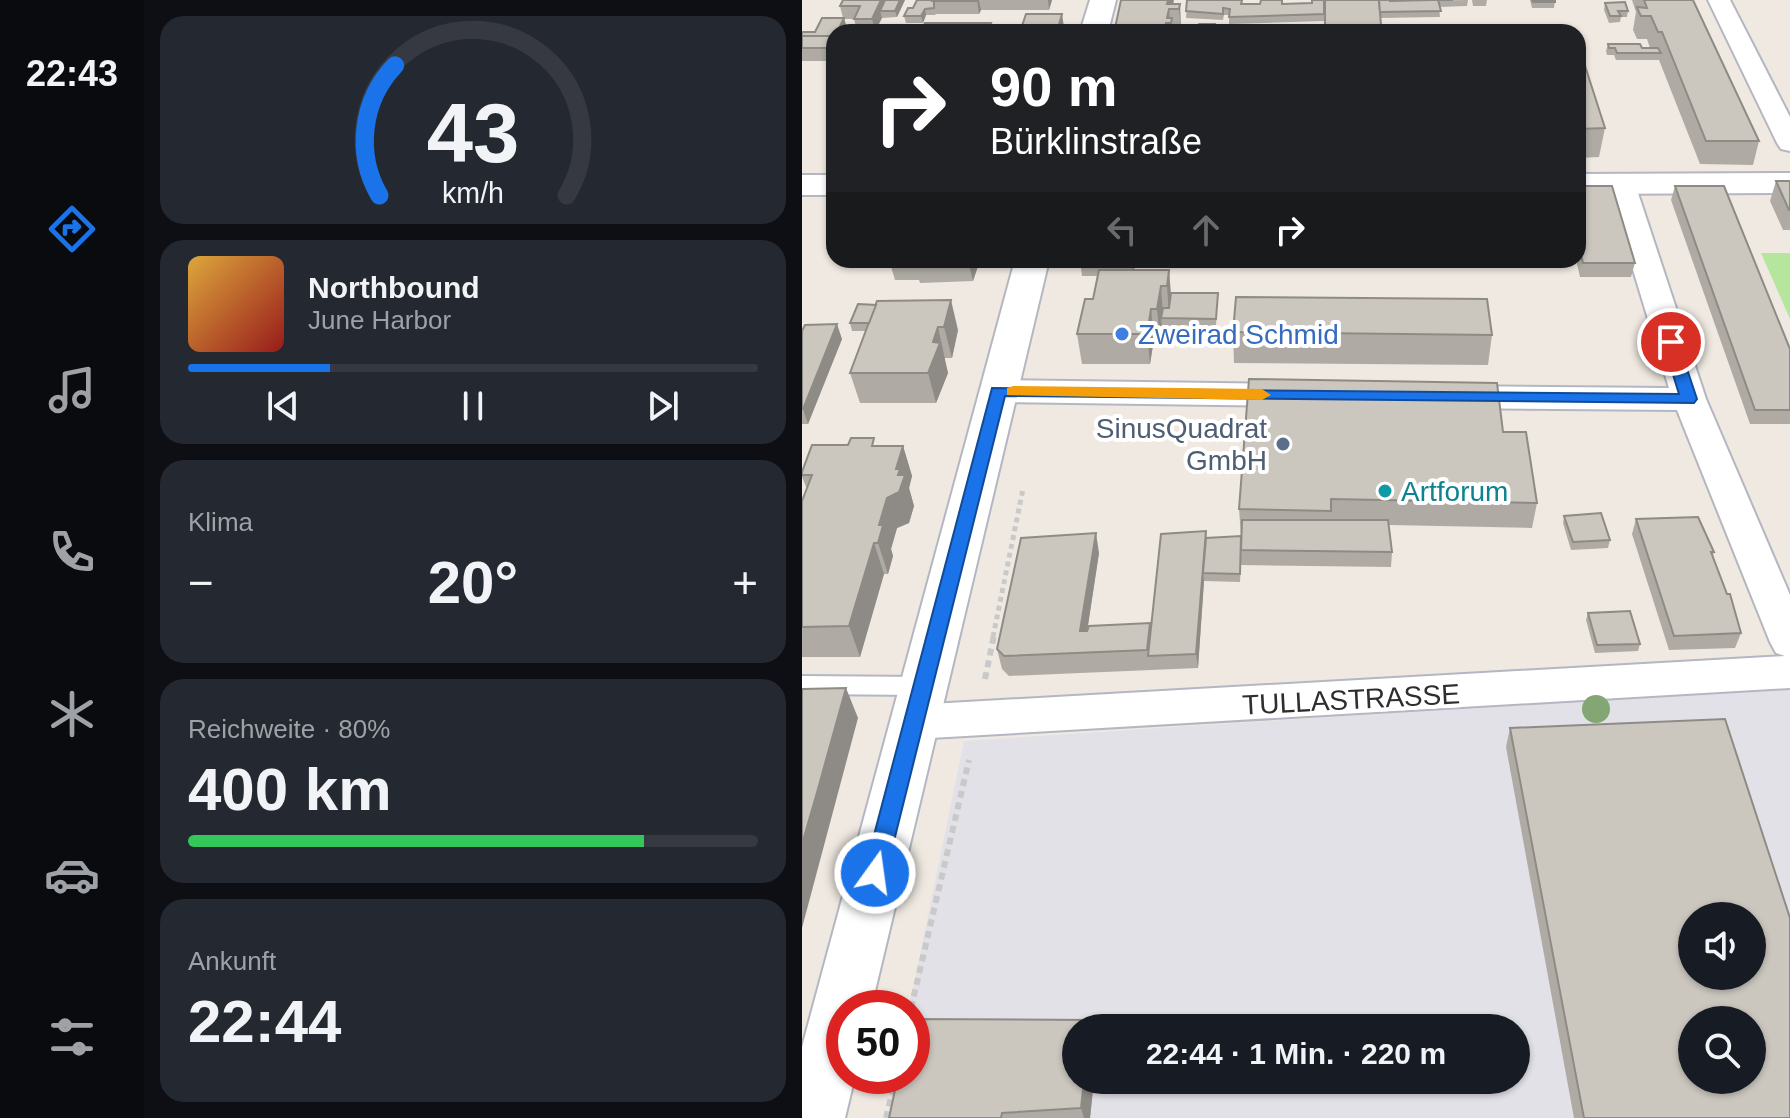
<!DOCTYPE html>
<html lang="de">
<meta charset="utf-8">
<style>
:root{--surface:#171b24;--page:#242831;--text:#f1f3f6;--muted:#9ea1a6;--line:#363941;--accent:#1a73e8}
body{margin:0;font-family:Arial,sans-serif;background:var(--page);color:var(--text);height:100vh;display:flex;flex-direction:column;font-size:30px;white-space:nowrap}
*{box-sizing:border-box;margin:0}
p{font-size:26px;color:var(--muted)}
.icon{flex:none;width:44px;height:44px;fill:none;stroke:currentColor;stroke-width:2;stroke-linecap:round;stroke-linejoin:round}
.map{position:relative;flex:1;overflow:hidden}
.panel{display:flex;flex-direction:column;gap:16px;padding:16px;background:#0d0f14;width:658px}
.panel>*{flex:none}
.hud{position:absolute;left:24px;top:24px;width:760px;height:244px;border-radius:24px;box-shadow:0 2px 6px #0004;background:#202124;color:#fff;overflow:hidden}
.controls{position:absolute;left:876px;top:902px;display:grid;gap:16px}
.controls a{display:grid;place-items:center;width:88px;height:88px;border-radius:50%;background:var(--surface);box-shadow:0 2px 6px #0004;font-size:40px}
.speed{position:absolute;left:24px;top:990px;display:flex;gap:16px;font-size:40px;font-weight:700;text-align:center}
.speed>*{display:grid;place-content:center;width:104px;height:104px;border-radius:50%;background:var(--surface);box-shadow:0 2px 6px #0004;line-height:1}
.speed .limit{border:12px solid #d22;background:#fff;color:#111}
.pin{position:absolute;display:grid;place-items:center;width:68px;height:68px;color:#fff;margin:-34px;border:4px solid #fff;border-radius:50%;box-shadow:0 2px 8px #0007}
.me{position:absolute;width:88px;margin:-44px;rotate:14deg;stroke-linejoin:round;filter:drop-shadow(0 0 6px #0008)}
.turn{display:flex;align-items:center;gap:28px;height:168px;padding:0 32px;font-size:36px}
.turn .icon{width:104px;height:104px;stroke-width:2.5}
.turn b{display:block;font-size:56px;line-height:68px}
.lanes{display:flex;align-items:center;height:76px;padding:0 32px;background:#0003;justify-content:center;gap:40px;direction:ltr}
.lanes .off{opacity:.35}
.big{font-size:60px;font-weight:800;line-height:1.1}
.panel .widget{flex:1;display:flex;flex-direction:column;justify-content:center;gap:12px;min-width:0;padding:0 28px;border-radius:24px;background:var(--page)}
.panel .dial{align-items:center;gap:0}
.dial svg{height:208px;overflow:visible;fill:none;stroke:var(--line);stroke-width:7;stroke-linecap:round;text-anchor:middle}
.dial text{fill:var(--text);stroke:none}
.song{display:flex;align-items:center;gap:24px}
.cover{width:96px;height:96px;border-radius:12px;background:linear-gradient(135deg,hsl(40 70% 55%),hsl(0 70% 35%))}
.played{height:8px;border-radius:4px;background:linear-gradient(90deg,var(--accent) 25%,var(--line) 25%)}
.keys{display:flex;justify-content:space-around;direction:ltr}
.heat{display:flex;justify-content:space-between;align-items:center;font-size:44px;direction:ltr}
.charge{height:12px;border-radius:6px;background:linear-gradient(90deg,#34c759 80%,var(--line) 0)}
.trip{position:absolute;left:260px;top:1014px;width:468px;height:80px;border-radius:40px;background:var(--surface);box-shadow:0 2px 6px #0004;font-weight:800;line-height:80px;text-align:center}
main{display:flex;flex:1;min-height:0}
.tabs{display:flex;flex-direction:column;width:144px;justify-content:space-around;align-items:center;background:#090b0e;color:var(--muted)}
.tabs .icon{width:56px;height:56px}
.tabs .active{color:var(--accent)}
.tabs b{font-size:36px;color:var(--text)}
.map>svg:first-child{display:block}
</style>
<main>
<nav class="tabs">
<b>22:43</b>
<svg class="icon active" aria-label="directions" viewBox="0 0 24 24"><path d="M12 3l9 9-9 9-9-9zM9 14v-3h6M13 9l2 2-2 2"/></svg>
<svg class="icon" aria-label="music" viewBox="0 0 24 24"><path d="M9 18V5l10-2v13"/><circle cx="6" cy="18" r="3"/><circle cx="16" cy="16" r="3"/></svg>
<svg class="icon" aria-label="phone" viewBox="0 0 24 24"><path d="M5 4h4l2 5-3 2q2 4 5 5l2-3 5 2v4C11 20 4 13 5 4z"/></svg>
<svg class="icon" aria-label="climate" viewBox="0 0 24 24"><path d="M12 3v18M4 7l16 10M4 17L20 7"/></svg>
<svg class="icon" aria-label="car" viewBox="0 0 24 24"><path d="M5 17H2v-5l4-1 3-4h7l3 4 3 1v5h-3M9 17h6M6 11h13"/><circle cx="7" cy="17" r="2"/><circle cx="17" cy="17" r="2"/></svg>
<svg class="icon" aria-label="filters" viewBox="0 0 24 24"><path d="M4 7h16M4 17h16"/><circle cx="9" cy="7" r="2"/><circle cx="15" cy="17" r="2"/></svg>
</nav>
<section class="panel">
<div class="widget dial"><svg viewBox="0 0 100 80">
<path d="M14 69A42 42 0 1 1 86 69"/>
<path d="M14 69A42 42 0 0 1 20 19" stroke="#1a73e8"/>
<text x="50" y="56" font-size="32" font-weight="700">43</text>
<text x="50" y="72" font-size="11">km/h</text>
</svg></div>
<div class="widget">
<div class="song"><i class="cover"></i><div><b>Northbound</b><p>June Harbor</p></div></div>
<div class="played"></div>
<div class="keys"><svg class="icon" aria-label="previous" viewBox="0 0 24 24"><path d="M18 5L8 12l10 7zM5 5v14"/></svg><svg class="icon" aria-label="pause" viewBox="0 0 24 24"><path d="M8 5v14M16 5v14"/></svg><svg class="icon" aria-label="next" viewBox="0 0 24 24"><path d="M6 5l10 7-10 7zM19 5v14"/></svg></div>
</div>
<div class="widget"><p>Klima</p>
<div class="heat"><a>−</a><b class="big">20°</b><a>+</a></div>
</div>
<div class="widget"><p>Reichweite · 80%</p><b class="big">400 km</b><div class="charge"></div></div>
<div class="widget"><p>Ankunft</p><b class="big">22:44</b></div>
</section>
<div class="map">
<svg width="988" height="1118" viewBox="0 0 988 1118">
<rect width="100%" height="100%" fill="#efe9e1"/>
<path fill="#e3e1e8" fill-rule="evenodd" d="M988,687V1118H85L93,1076H110V1008H107L162,741ZM890,916H950V976H890ZM890,1020H950V1080H890ZM274,1028H714V1080H274Z"/>
<path fill="#b6e59e" d="M959,253H988V319Z"/>
<g fill="none" stroke-linecap="round" stroke-linejoin="round">
<defs>
<path id="service" d="M0,676L120,677L128,680L131,686L128,692L120,695L0,694Z"/>
<g id="minor">
<path d="M906,0H928L988,117V151L979,149L975,143Z"/>
<path d="M819,176L829,178L833,184L904,399L988,595V688L111,739L96,734L90,722L96,710L111,705L983,656L974,653L968,642L875,410L647,408L635,405L630,397L635,389L647,386L867,388L805,184L809,178Z"/>
<path d="M196,380L497,384L509,387L514,395L509,403L497,406L196,402L184,399L179,391L184,383Z"/>
</g>
<rect id="tertiary" x="0" y="175" width="32" height="20"/>
<g id="secondary">
<path d="M288,0H314L306,32H278Z"/>
<path d="M988,173V193L776,194V174Z"/>
<path d="M213,260H247L69,1008H42V1076H53L43,1118H0V1047Z"/>
</g>
</defs>
<use href="#service" stroke="#b4b7c1" stroke-width="4"/>
<use href="#minor" stroke="#b4b7c1" stroke-width="4"/>
<use href="#tertiary" stroke="#b4b7c1" stroke-width="4"/>
<use href="#secondary" stroke="#b4b7c1" stroke-width="4"/>
<path stroke="#c9c9c9" stroke-width="5" stroke-dasharray="5 4" stroke-linecap="butt" d="M191,637L221,489"/>
<g stroke="#c9c9c9" stroke-width="6" stroke-dasharray="7 5" stroke-linecap="butt">
<path d="M183,679L192,635"/>
<path d="M109,1008L167,760"/>
<path d="M84,1118L94,1076"/>
</g>
<use href="#service" fill="#fff" fill-rule="evenodd"/>
<use href="#minor" fill="#fff" fill-rule="evenodd"/>
<use href="#tertiary" fill="#fff" fill-rule="evenodd"/>
<use href="#secondary" fill="#fff" fill-rule="evenodd"/>
</g>
<circle fill="#84a574" cx="794" cy="709" r="14"/>
<g fill="#afaba4" fill-rule="evenodd">
<path d="M103,0L95,17L80,18L73,31L32,32V61H0V32H13L41,18L38,6ZM42,19H52L55,31L41,30L44,25Z"/>
<path d="M115,0H250L247,10H179L177,14H134L133,15H124L121,23H104L102,16L111,8Z"/>
<path d="M385,0H441L440,4L510,3L522,0V21L427,24V15H422L421,20L384,18Z"/>
<path d="M522,0L588,1L666,0L665,6L637,7L638,17L578,18V31L581,32H523Z"/>
<path d="M670,0H685L684,6H671Z"/>
<path d="M728,0H753L752,8H730Z"/>
<path d="M830,0H891L957,141L951,165L898,164L857,60H814L812,55H805L804,51L806,44L848,48L845,39H835L831,30L834,12Z"/>
<path d="M803,3L826,11L825,17H819L818,22L807,23L802,10Z"/>
<path d="M371,4H378L379,32H313V28Z"/>
<path d="M397,24H413V32H396Z"/>
<path d="M776,44L803,128L797,157L776,158Z"/>
<path d="M974,181H988V230H981L968,201Z"/>
<path d="M776,186L833,263L829,277H778L774,260H776Z"/>
<path d="M873,186L988,349V424H948L869,200Z"/>
<path d="M87,260H178L171,281L118,283L117,280H93Z"/>
<path d="M278,260H334L332,270H367L369,293H416L414,326H360L358,339H352L348,364H280L275,334L291,299L295,276H280Z"/>
<path d="M56,304L156,330L150,358H143L142,360L146,373L134,403H58L48,373L64,331H50L48,323Z"/>
<path d="M0,331L40,339L6,424H0Z"/>
<path d="M431,332L690,335L686,365L432,363Z"/>
<path d="M701,432L735,503L730,528L587,525L590,552L589,567L439,565L438,582L402,581L396,668L207,676L200,669L195,649L297,553L285,631L348,623L349,630L404,538L439,536L437,509Z"/>
<path d="M75,446H101L110,476L107,488L112,506L107,523L95,528L89,549L91,556L86,574H82L58,657H0V501L5,489L0,477V472Z"/>
<path d="M762,516L808,540L806,548L769,550L761,523Z"/>
<path d="M834,519L912,552L911,556L939,633L933,648L867,650L830,534Z"/>
<path d="M786,613L838,644L836,651L793,653L784,620Z"/>
<path d="M708,728L988,1118H772L704,747Z"/>
<path d="M289,1020L291,1028H274V1080H292L288,1118H87Z"/>
</g>
<g fill="#8e8b86">
<path d="M79,0H88L78,11L80,18L73,31L70,19Z"/>
<path d="M98,0H103L95,17L93,11Z"/>
<path d="M175,0H177L179,10L177,14Z"/>
<path d="M246,0H250L247,10Z"/>
<path d="M366,0H372L370,9H367L368,23H365Z"/>
<path d="M378,4L379,32L377,9Z"/>
<path d="M123,9L124,15L121,23L119,16Z"/>
<path d="M260,14L262,27L260,32H255Z"/>
<path d="M42,18L44,25L40,32L36,30Z"/>
<path d="M166,260H178L171,281Z"/>
<path d="M330,260H334L331,276Z"/>
<path d="M367,270L369,300L367,316L365,286Z"/>
<path d="M359,286L361,316L359,318L360,326L358,339L355,309Z"/>
<path d="M149,300L156,330L150,358L142,327Z"/>
<path d="M349,309L352,339L348,364L345,334Z"/>
<path d="M35,324L40,339L6,424L1,409Z"/>
<path d="M136,327L146,373L134,403L126,373L131,342Z"/>
<path d="M101,446L110,476L107,488L112,506L107,523L95,528L89,549L91,556L86,574L76,543L77,525Z"/>
<path d="M404,531L405,546L401,573L402,581L396,668L394,654Z"/>
<path d="M294,533L297,553L282,652L278,631Z"/>
<path d="M72,543L82,574L58,657L47,626Z"/>
<path d="M44,688L56,718L0,928V844Z"/>
<path d="M282,1080H292L288,1118H282L279,1108Z"/>
</g>
<g fill="#cbc7bf" stroke="#8e8b86" stroke-width="2" fill-rule="evenodd">
<path d="M41,0H79L70,19H52L58,6H38Z"/>
<path d="M83,0H98L93,11H78Z"/>
<path d="M115,0H132V8L123,9L119,16H102L106,8H111Z"/>
<path d="M132,0H175V1H131Z"/>
<path d="M319,0H366L365,4H378L377,9H367L365,18H370L369,23H364L363,28H313Z"/>
<path d="M385,0H440L439,4H458L459,0H480V4L510,3V0H522V14L427,17L428,9L421,8V14L384,11Z"/>
<path d="M523,0H577L579,25H523Z"/>
<path d="M577,0H588V1L630,0H651H636L639,11L578,12Z"/>
<path d="M730,0H753V2H731Z"/>
<path d="M842,0H891L957,141H904L860,32H856L849,16H839L837,12L835,7L845,8Z"/>
<path d="M823,2L826,11H816L819,16H808L803,3Z"/>
<path d="M224,14H260L255,32H218Z"/>
<path d="M20,18H42L36,30L68,32H32V36H0V32H13Z"/>
<path d="M123,23H189L186,29L198,32H118Z"/>
<path d="M397,24H413L412,30H396Z"/>
<rect x="0" y="36" width="32" height="12"/>
<path d="M776,44L803,128L776,129Z"/>
<path d="M806,44H838L840,48H856L859,53H815L813,48H807Z"/>
<path d="M974,181H988V210H987Z"/>
<path d="M776,186H810L833,263H781L776,243Z"/>
<path d="M873,186H922L988,349V410H953Z"/>
<path d="M297,270H367L365,286H359L355,309H349L345,334H275L283,299H291Z"/>
<path d="M369,293H416L414,319L359,318L361,308H367Z"/>
<path d="M434,297L685,299L690,335L431,332Z"/>
<path d="M149,300L142,327H136L131,342L138,343L126,373H48L75,301Z"/>
<path d="M56,304L74,305L67,323H48Z"/>
<path d="M35,324L1,409H0V331L3,325Z"/>
<path d="M447,379L695,383L701,432H724L735,503L529,499V511L437,509Z"/>
<path d="M49,438H72L70,446H101L94,469H98L96,475H103L97,492L85,498L77,525H81L76,543H72L47,626L0,627V501L10,475H0V472L10,445H46Z"/>
<path d="M799,513L808,540L771,542L762,516Z"/>
<path d="M896,517L912,552H909L925,594H928L939,633L872,636L834,519Z"/>
<path d="M440,520H586L590,552L439,550Z"/>
<path d="M404,531L394,654L346,656L359,534Z"/>
<path d="M294,533L278,631H285L287,626L348,623L345,650L202,656L195,649L219,538Z"/>
<path d="M439,536L438,574L401,573L404,538Z"/>
<path d="M828,611L838,644L795,645L786,613Z"/>
<path d="M44,688L14,796L0,844V689Z"/>
<path d="M923,719L988,918V1118H782L708,728ZM890,916H950V976H890ZM890,1020H950V1080H890Z"/>
<path d="M110,1019L289,1020L288,1028H274V1080H282L279,1108L200,1113L199,1118H87L96,1076H110Z"/>
</g>
<path fill="#1a73e8" stroke="#114b97" stroke-width="2" d="M869,337L876,342L895,399L892,403L203,396L84,873L81,880L73,883L65,880L62,873L190,388L877,394L861,342Z"/>
<path fill="#f59e0b" d="M211,386L460,389L469,395L460,400L205,395V388Z"/>
<circle fill="#3f7fe0" stroke="#fff" stroke-width="3" cx="320" cy="334" r="8"/>
<circle fill="#5c6f8a" stroke="#fff" stroke-width="3" cx="481" cy="444" r="8"/>
<circle fill="#0f9aa8" stroke="#fff" stroke-width="3" cx="583" cy="491" r="8"/>
<g text-anchor="middle" stroke-width="8" stroke-linejoin="round" paint-order="stroke">
<g font-size="28" fill="#366cbe" stroke="#fff" text-anchor="start">
<text x="336" y="344">Zweirad Schmid</text>
</g>
<g font-size="28" fill="#4e5e75" stroke="#fff" text-anchor="end">
<text x="465" y="438">SinusQuadrat<tspan x="465" dy="32">GmbH</tspan></text>
</g>
<g font-size="28" fill="#0d838f" stroke="#fff" text-anchor="start">
<text x="599" y="501">Artforum</text>
</g>
<g font-size="28" fill="#2e2e2e" stroke="#fff">
<text transform="translate(549 699) rotate(-3)" y="10">TULLASTRASSE</text>
</g>
</g>
</svg>
<div class="controls">
<a><svg class="icon" aria-label="sound" viewBox="0 0 24 24"><path d="M4 9h4l5-4v14l-5-4H4zM17 9q2 3 0 6"/></svg></a>
<a><svg class="icon" aria-label="search" viewBox="0 0 24 24"><circle cx="10" cy="10" r="6"/><path d="M15 15l6 6"/></svg></a>
</div>
<div class="speed"><div class="limit">50</div></div>
<div class="pin" style="left:869px;top:342px;background:#d93025"><svg class="icon" aria-label="arrive" viewBox="0 0 24 24"><path d="M6 21V4h12l-3 4 3 4H6"/></svg></div>
<svg class="me" style="left:73px;top:873px" viewBox="-20 -20 40 40"><circle r="17" fill="#1a73e8" stroke="#fff" stroke-width="3"/><path d="M0-11L8 9 0 5-8 9z" fill="#fff"/></svg>
<div class="trip">22:44 · 1 Min. · 220 m</div>
<div class="hud">
<div class="turn"><svg class="icon" aria-label="right" viewBox="0 0 24 24"><path d="M7 20v-9h11M14 6l5 5-5 5"/></svg><div><b>90 m</b>Bürklinstraße</div></div>
<div class="lanes"><svg class="icon off" aria-label="left" viewBox="0 0 24 24"><path d="M17 20v-9H6M10 6l-5 5 5 5"/></svg><svg class="icon off" aria-label="ahead" viewBox="0 0 24 24"><path d="M12 20V5M6 11l6-6 6 6"/></svg><svg class="icon" aria-label="right" viewBox="0 0 24 24"><path d="M7 20v-9h11M14 6l5 5-5 5"/></svg></div>
</div>
</div>
</main>
